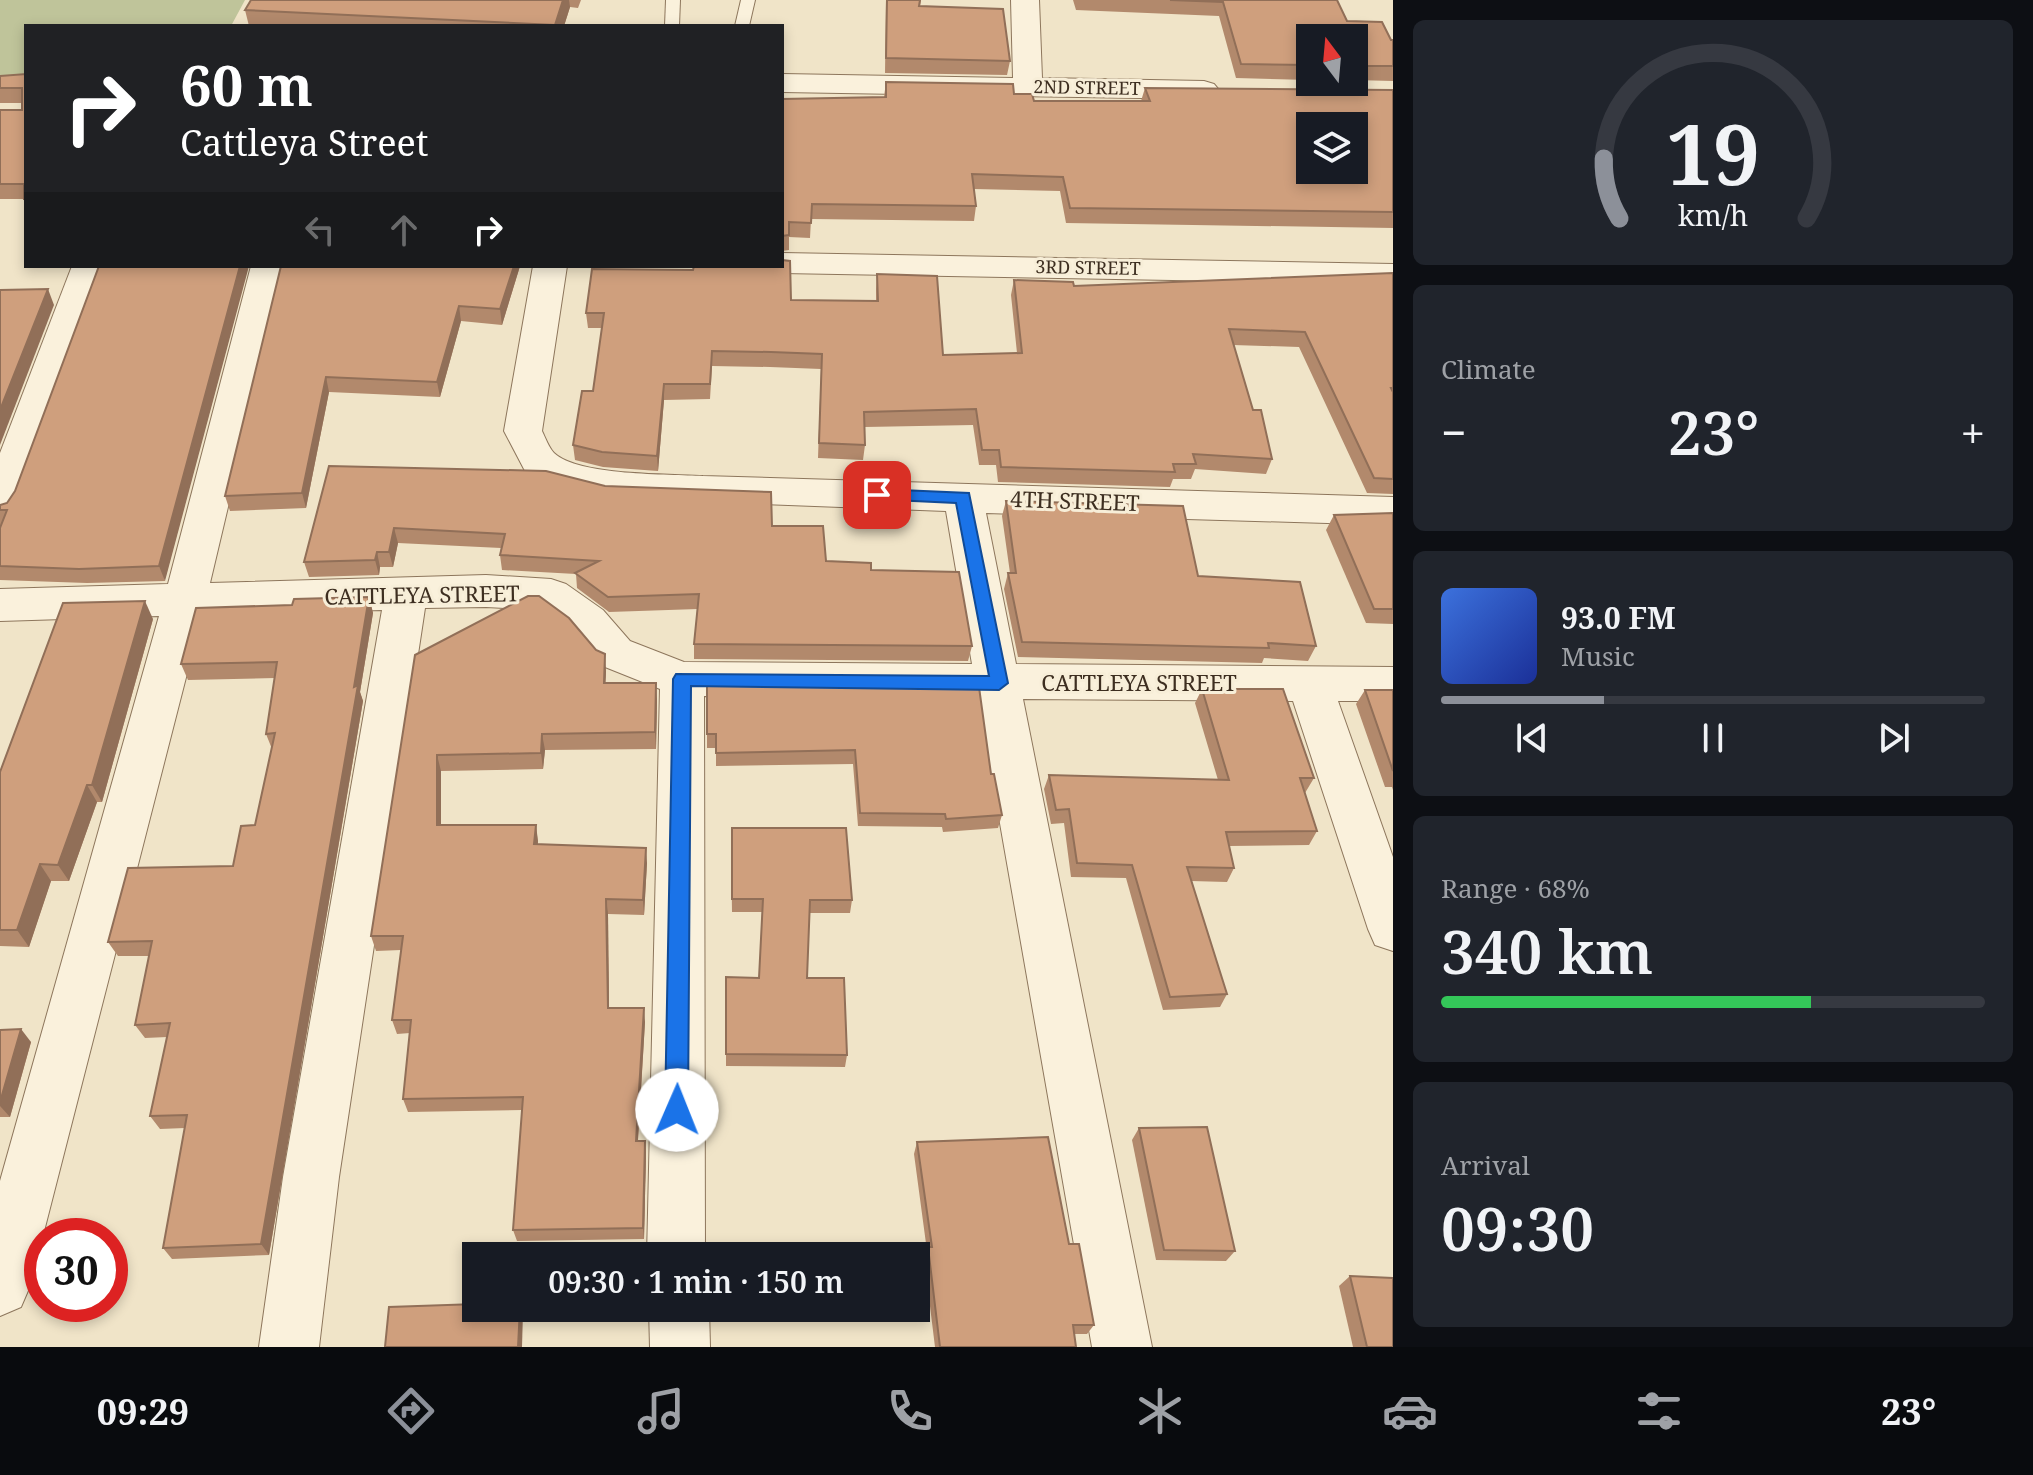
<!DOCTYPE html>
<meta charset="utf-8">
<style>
:root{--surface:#171b24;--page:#20242c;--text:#f1f3f6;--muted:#9ea1a6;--line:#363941;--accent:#8c9099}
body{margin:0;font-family:"Noto Serif",serif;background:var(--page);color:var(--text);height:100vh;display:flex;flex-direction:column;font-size:30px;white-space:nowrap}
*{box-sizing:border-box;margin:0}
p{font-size:26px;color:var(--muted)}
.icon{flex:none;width:44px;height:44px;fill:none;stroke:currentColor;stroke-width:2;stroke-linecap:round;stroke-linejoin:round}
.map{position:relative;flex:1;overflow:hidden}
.drawer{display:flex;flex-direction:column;gap:20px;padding:20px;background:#0d0f14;width:640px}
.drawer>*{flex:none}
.guide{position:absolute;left:24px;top:24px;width:760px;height:244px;border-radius:0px;box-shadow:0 4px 12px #0003;background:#202124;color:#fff;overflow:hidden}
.needle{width:52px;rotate:344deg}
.buttons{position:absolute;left:1296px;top:24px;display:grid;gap:16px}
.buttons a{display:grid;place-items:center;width:72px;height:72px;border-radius:0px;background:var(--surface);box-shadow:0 4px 12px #0003;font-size:40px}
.speed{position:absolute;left:24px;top:1218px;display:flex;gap:16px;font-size:40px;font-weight:700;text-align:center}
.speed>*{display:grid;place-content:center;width:104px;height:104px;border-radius:50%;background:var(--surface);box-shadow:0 4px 12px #0003;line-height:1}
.speed .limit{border:12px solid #d22;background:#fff;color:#111}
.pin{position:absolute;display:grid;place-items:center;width:68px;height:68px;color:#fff;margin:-34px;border-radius:16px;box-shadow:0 4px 12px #0006}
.me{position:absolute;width:88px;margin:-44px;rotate:1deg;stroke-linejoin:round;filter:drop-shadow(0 0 6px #0008)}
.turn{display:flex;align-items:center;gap:28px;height:168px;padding:0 24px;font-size:36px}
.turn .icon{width:104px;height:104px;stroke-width:2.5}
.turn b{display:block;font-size:56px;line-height:68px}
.lanes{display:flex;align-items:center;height:76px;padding:0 24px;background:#0003;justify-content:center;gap:40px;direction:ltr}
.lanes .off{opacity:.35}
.big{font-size:60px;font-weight:600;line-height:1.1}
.drawer .tile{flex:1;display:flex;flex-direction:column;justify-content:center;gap:12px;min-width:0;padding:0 28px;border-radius:12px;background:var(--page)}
.drawer .dial{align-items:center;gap:0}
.dial svg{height:208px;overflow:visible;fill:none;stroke:var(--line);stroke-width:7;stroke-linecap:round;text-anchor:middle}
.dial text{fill:var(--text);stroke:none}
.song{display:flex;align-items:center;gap:24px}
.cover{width:96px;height:96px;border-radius:12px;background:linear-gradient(135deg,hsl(220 70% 55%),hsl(230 70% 35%))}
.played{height:8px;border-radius:4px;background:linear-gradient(90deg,var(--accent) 30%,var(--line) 30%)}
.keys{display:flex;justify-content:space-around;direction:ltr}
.heat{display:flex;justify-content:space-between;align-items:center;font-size:44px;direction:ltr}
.charge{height:12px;border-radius:6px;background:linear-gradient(90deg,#34c759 68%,var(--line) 0)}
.trip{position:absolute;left:462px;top:1242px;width:468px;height:80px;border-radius:0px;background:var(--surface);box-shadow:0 4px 12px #0003;font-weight:600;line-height:80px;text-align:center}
.menu{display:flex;height:128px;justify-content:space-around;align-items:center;background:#090b0e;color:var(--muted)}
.menu .icon{width:56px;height:56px}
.menu .active{color:var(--accent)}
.menu b{font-size:36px;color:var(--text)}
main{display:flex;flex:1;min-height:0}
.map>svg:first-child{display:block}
</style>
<main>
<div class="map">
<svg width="1393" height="1347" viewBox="0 0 1393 1347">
<rect width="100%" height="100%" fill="#f0e4c8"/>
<path fill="#bfc49a" d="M0,0H245L231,26H26V88H0Z"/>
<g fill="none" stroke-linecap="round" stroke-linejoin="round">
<defs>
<g id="service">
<path d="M666,0H680L679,26H665Z"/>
<path d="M741,0H755L749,26H735Z"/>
</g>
<g id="minor">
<path d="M1011,0H1039L1042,78L1204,81L1214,84L1219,90L1214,96L1204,99L782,92V74L1013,78Z"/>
<path d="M782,253L1393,264V284L782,273L770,270L767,266H782Z"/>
<path d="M72,266H106L20,505L14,515L0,519V453Z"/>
<path d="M251,266H285L210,583L486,575L551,579L566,584L603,610L630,641L684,662L972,664L946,511L606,498L553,486L525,471L504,431L533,266H567L542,431C545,437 549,448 554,453C578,476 669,474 703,476L1393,497V525L986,513L1016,664L1393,667V701H1338L1393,857V951L1375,945L1368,929L1293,701L1023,699L1152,1347H1092L978,698L704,696L705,1256H647L660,689L600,665L573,632L542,610L486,607L425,608L339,1177L319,1347H259L283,1177L382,610L202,615L30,1286L21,1307L0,1316V1181L159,616L0,621V589L168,584Z"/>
<path d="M649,1308H709L710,1347H650Z"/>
</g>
</defs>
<use href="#service" stroke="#8d765c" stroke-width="2"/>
<use href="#minor" stroke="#8d765c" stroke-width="2"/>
<use href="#service" fill="#faf1dc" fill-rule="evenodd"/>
<use href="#minor" fill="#faf1dc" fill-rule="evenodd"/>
</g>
<g fill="#b2896c">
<path d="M251,0H581L578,8L570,7L564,26H249L245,10Z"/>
<path d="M886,0H921L920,6L1010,61L1007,75L885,73Z"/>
<path d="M1073,0H1337L1347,21L1393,40V81L1354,80V38H1310V80L1236,78L1219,16L1076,10Z"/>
<path d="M26,74V203L24,199H0V110H22V103H0V76Z"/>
<path d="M886,82L1014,94L1034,101H1141L1145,88L1393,90V228L1066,223L1060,191L974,189L976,206L974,221L811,219L810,238L789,237V250L782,251V99L884,97Z"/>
<path d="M99,266L165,581L87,583L0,580V528L1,525H0V510L7,503L15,491Z"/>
<path d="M281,266H520L502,325L461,321L440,397L329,392L306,508L230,511L225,496Z"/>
<path d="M693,270L791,300L876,301V289L877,274L943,355L1017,353L1011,295L1014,280L1074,286L1393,273V494L1367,493L1299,347L1233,345L1253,410L1272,459L1266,474L1195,469L1191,479H1173L1170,487L998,482L996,465H979L973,425L865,427V445L863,460L818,458L821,369L770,367L712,366L710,399L664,400L658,471L603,467L575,460L573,445L593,391L602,328H588L586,313Z"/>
<path d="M329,466L772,526L826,561L871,570L972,646L968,661L694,659V644L698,609L609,612L577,588L576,574L502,570L500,555L501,548L398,543L393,567H380L379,575L309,577L304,562Z"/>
<path d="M1006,501L1198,576L1316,646L1308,661L1264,658L1262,663L1018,657L1004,589L1008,573H1010L1002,516Z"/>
<path d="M1393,513V624L1366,623L1326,530L1334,515Z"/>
<path d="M369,597L373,613L360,692L363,701L269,1255L172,1259L163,1248L185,1128L160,1129L150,1116L167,1037L145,1038L135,1025L149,956H118L108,942L233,866L255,825L272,749L266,734L275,678L188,680L181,664L292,605Z"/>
<path d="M153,619L102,802H97L69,881H51L29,947L0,946V772Z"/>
<path d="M415,655L606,671L605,683L657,699L656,749L545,750L543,769L441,771V825H536L538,845L647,863L644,915L608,914L609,1008L645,1022L638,1141H645L646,1153L644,1239L517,1241L513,1230L522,1110L408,1112L403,1099L410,1033L397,1034L392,1020L401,950L376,951L371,936Z"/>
<path d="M707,685L991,774L1002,815L998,828L943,832L942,827L858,826L853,764L716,766V748H707Z"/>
<path d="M1202,689L1314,778L1305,793L1317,831L1309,845L1229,846L1234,868L1227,882L1191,881L1227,994L1220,1007L1163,1010L1126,878L1071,877L1064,823L1051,824L1044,789L1049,775L1218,780L1195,703Z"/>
<path d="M1365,690H1393V790L1392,787H1385L1356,704Z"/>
<path d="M731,841L852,900L850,913H809L807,978L847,1055L845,1067L726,1066V990L759,978L762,912H732Z"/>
<path d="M0,1030L31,1042L10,1117H0Z"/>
<path d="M1139,1128L1235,1251L1226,1261L1156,1260L1132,1140Z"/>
<path d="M917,1142L1069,1244L1094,1325L1087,1334H1074L1076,1347H935L924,1257L927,1251L914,1154Z"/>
<path d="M1350,1276L1393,1347H1353L1339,1286Z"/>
</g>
<g fill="#916f58">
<path d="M563,0H569L570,7L564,26H555Z"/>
<path d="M240,266H249L165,581L159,566Z"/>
<path d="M514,266H520L502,325L500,309Z"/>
<path d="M48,289L54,305L0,445V410Z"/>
<path d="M459,306L461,321L440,397L437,382Z"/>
<path d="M326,377L329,392L306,508L302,493Z"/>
<path d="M664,384V400L658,471L657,456Z"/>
<path d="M394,528L398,543L393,567L389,552Z"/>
<path d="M377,552L380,567L379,575L375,560Z"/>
<path d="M369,597L373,613L360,692L363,701L269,1255L261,1244Z"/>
<path d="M145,601L153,619L102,802L92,785Z"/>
<path d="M605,654L606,671L605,699L604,683Z"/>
<path d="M656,683L657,699L656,749L655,732Z"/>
<path d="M542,734L545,750L543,769L541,753Z"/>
<path d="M437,755L441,771V840L437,825Z"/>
<path d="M87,785L97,802L69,881L58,865Z"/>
<path d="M536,825L538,841L537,860L534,844Z"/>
<path d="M646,848L647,863L644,915L643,900Z"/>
<path d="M40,864L51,881L29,947L17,930Z"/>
<path d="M606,899L608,914L609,1021L608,1008Z"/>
<path d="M644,1008L645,1022L637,1154L636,1141Z"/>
<path d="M21,1029L31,1042L10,1117L0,1106V1102Z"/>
<path d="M645,1141L646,1153L644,1239L643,1228Z"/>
<path d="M520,1308H522L523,1312L522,1347H518Z"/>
</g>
<g fill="#cf9f7d" stroke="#916f58" stroke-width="2" fill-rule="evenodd">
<path d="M251,0H563L555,25L245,10Z"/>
<path d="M887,0H920L919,6L1003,9L1010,61L886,58Z"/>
<path d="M1170,0H1337L1347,21L1382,22L1391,40H1393V66H1354V38H1310V65L1241,64L1223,2Z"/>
<path d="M26,74V199H24V184H0V110H22V88H0V76Z"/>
<path d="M886,82L1013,84L1014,94H1032L1034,101H1150L1145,88L1393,90V212L1070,208L1063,177L972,174L976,206L812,204L811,223L789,222V235L782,236V99L886,97ZM1310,126H1354V170H1310Z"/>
<path d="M782,260L790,261L791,300L878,301L877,274L937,276L943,355L1022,353L1014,280L1073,282L1074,286L1393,273V388H1391L1393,392V479L1374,478L1305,332L1229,329L1253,410H1261L1272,459L1193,454L1196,464H1173L1175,472L1001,467L999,450H982L976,409L864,412L865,445L819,443L822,354L771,352L712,351L710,384H664L657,456L602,452L573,445L582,391H593L604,313H586L592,269L693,270L694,266H782Z"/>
<path d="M99,266H240L159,566L79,569L0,566V528L7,510H0V505L7,503L15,491Z"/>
<path d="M281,266H514L500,309L459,306L437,382L326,377L302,493L225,496Z"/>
<path d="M48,289L0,410V290Z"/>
<path d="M329,466L546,471L605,486L771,492L772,526H823L826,561L871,563V570L959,572L972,646L694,644L699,594L608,597L575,573L599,561L500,555L505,534L394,528L389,552H377L375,560L304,562Z"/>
<path d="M1006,501L1183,506L1198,576L1300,582L1316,646L1268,643L1269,648L1022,642L1008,573H1016Z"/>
<path d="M1393,513V609H1374L1334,515Z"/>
<path d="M528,596H539L569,618L596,650L605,654L604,683H656L655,732L542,734L541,753L437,755V825H536L534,844L646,848L643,900L606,899L608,1008H644L636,1141H645L643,1228L513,1230L523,1097L403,1099L411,1020H392L403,936H371L415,655Z"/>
<path d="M369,597L354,687L358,685L261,1244L163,1248L187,1115L150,1116L170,1023L135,1025L152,941L108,942L128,868L233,866L241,826L255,825L275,733L266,734L277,662L181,664L196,608L292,605L294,599Z"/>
<path d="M145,601L92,785H87L58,865L40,864L17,930H0V772L63,603Z"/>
<path d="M707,685L979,687L991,774H994L1002,815L946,819L945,814L860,813L855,750L716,753V734H707Z"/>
<path d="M1202,689H1283L1314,778H1300L1317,831L1226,832L1234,868L1187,867L1227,994L1170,997L1132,865L1077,863L1069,809L1056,810L1049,775L1229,780Z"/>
<path d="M1365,690H1393V771Z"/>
<path d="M732,828H846L852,900H810L807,978H844L847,1055L726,1054V977L759,978L763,899H732Z"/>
<path d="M21,1029L0,1102V1030Z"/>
<path d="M1207,1127L1235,1251L1164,1250L1139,1128Z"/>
<path d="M1048,1137L1069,1244H1079L1094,1325H1073L1076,1347H940L928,1247H932L917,1142Z"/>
<path d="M1350,1276L1393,1278V1347H1367Z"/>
<path d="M476,1304V1308H520L518,1347H385L389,1307Z"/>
</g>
<path fill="#1a73e8" stroke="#114b97" stroke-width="2" d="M877,489L969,493L1008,683L999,690L691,686L688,1110L685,1118L677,1121L669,1118L665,1110L673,679L676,674L989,676L956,503L871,499L869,495Z"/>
<g text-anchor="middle" stroke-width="6" stroke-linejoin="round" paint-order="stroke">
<g font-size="18" fill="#3d2e20" stroke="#f7eed8">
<text transform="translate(1087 88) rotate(1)" y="6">2ND STREET</text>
<text transform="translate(1088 268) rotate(1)" y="6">3RD STREET</text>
</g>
<g font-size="22" fill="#3d2e20" stroke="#f7eed8">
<text transform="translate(1075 501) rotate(2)" y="8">4TH STREET</text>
<text transform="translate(422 595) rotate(-1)" y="8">CATTLEYA STREET</text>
<text x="1139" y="691">CATTLEYA STREET</text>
</g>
</g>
</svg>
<div class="buttons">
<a><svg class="needle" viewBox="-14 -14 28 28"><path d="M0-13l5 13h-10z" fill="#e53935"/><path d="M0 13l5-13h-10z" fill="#9ea1a6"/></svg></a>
<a><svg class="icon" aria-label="layers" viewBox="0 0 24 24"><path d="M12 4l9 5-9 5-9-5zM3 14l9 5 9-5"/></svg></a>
</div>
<div class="speed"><div class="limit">30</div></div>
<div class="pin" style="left:877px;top:495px;background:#d93025"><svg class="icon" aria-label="arrive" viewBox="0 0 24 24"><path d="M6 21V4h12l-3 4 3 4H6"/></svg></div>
<svg class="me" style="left:677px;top:1110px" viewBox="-20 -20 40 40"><circle r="19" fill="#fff"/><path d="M0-13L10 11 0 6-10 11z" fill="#1a73e8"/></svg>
<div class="trip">09:30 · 1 min · 150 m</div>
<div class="guide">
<div class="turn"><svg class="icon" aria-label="right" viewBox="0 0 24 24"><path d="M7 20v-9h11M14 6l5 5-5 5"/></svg><div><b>60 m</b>Cattleya Street</div></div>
<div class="lanes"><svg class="icon off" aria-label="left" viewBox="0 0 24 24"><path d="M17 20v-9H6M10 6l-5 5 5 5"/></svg><svg class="icon off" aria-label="ahead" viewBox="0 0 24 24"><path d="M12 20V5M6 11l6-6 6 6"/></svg><svg class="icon" aria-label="right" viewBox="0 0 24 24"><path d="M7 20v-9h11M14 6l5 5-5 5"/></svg></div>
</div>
</div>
<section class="drawer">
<div class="tile dial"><svg viewBox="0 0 100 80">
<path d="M14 69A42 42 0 1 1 86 69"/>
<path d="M14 69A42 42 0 0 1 8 46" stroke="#8c9099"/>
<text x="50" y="56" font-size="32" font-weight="700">19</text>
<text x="50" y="72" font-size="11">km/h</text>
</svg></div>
<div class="tile"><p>Climate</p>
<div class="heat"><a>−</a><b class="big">23°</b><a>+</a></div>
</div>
<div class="tile">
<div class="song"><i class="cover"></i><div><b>93.0 FM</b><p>Music</p></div></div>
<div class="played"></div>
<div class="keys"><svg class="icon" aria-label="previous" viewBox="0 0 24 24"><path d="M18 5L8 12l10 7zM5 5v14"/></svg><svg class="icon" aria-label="pause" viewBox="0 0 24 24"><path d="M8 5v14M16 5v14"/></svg><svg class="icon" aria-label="next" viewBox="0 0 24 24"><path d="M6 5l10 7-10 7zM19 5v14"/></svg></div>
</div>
<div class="tile"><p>Range · 68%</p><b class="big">340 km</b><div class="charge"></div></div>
<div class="tile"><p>Arrival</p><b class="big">09:30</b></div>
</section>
</main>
<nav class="menu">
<b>09:29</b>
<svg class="icon active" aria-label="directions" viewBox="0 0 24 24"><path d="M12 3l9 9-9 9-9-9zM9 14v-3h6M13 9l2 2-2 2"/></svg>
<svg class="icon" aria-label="music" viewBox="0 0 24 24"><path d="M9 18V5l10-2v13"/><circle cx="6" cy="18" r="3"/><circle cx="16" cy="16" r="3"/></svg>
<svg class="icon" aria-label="phone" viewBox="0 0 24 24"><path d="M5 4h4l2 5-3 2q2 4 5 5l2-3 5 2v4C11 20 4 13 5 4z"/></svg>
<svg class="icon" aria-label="climate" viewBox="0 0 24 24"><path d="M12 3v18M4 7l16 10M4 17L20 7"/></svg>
<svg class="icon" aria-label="car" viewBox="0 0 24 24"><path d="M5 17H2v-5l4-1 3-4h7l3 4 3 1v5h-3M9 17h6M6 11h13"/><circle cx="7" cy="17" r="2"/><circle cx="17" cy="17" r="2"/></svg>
<svg class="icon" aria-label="filters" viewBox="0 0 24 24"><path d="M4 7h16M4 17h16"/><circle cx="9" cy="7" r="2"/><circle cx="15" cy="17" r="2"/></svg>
<b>23°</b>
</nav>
